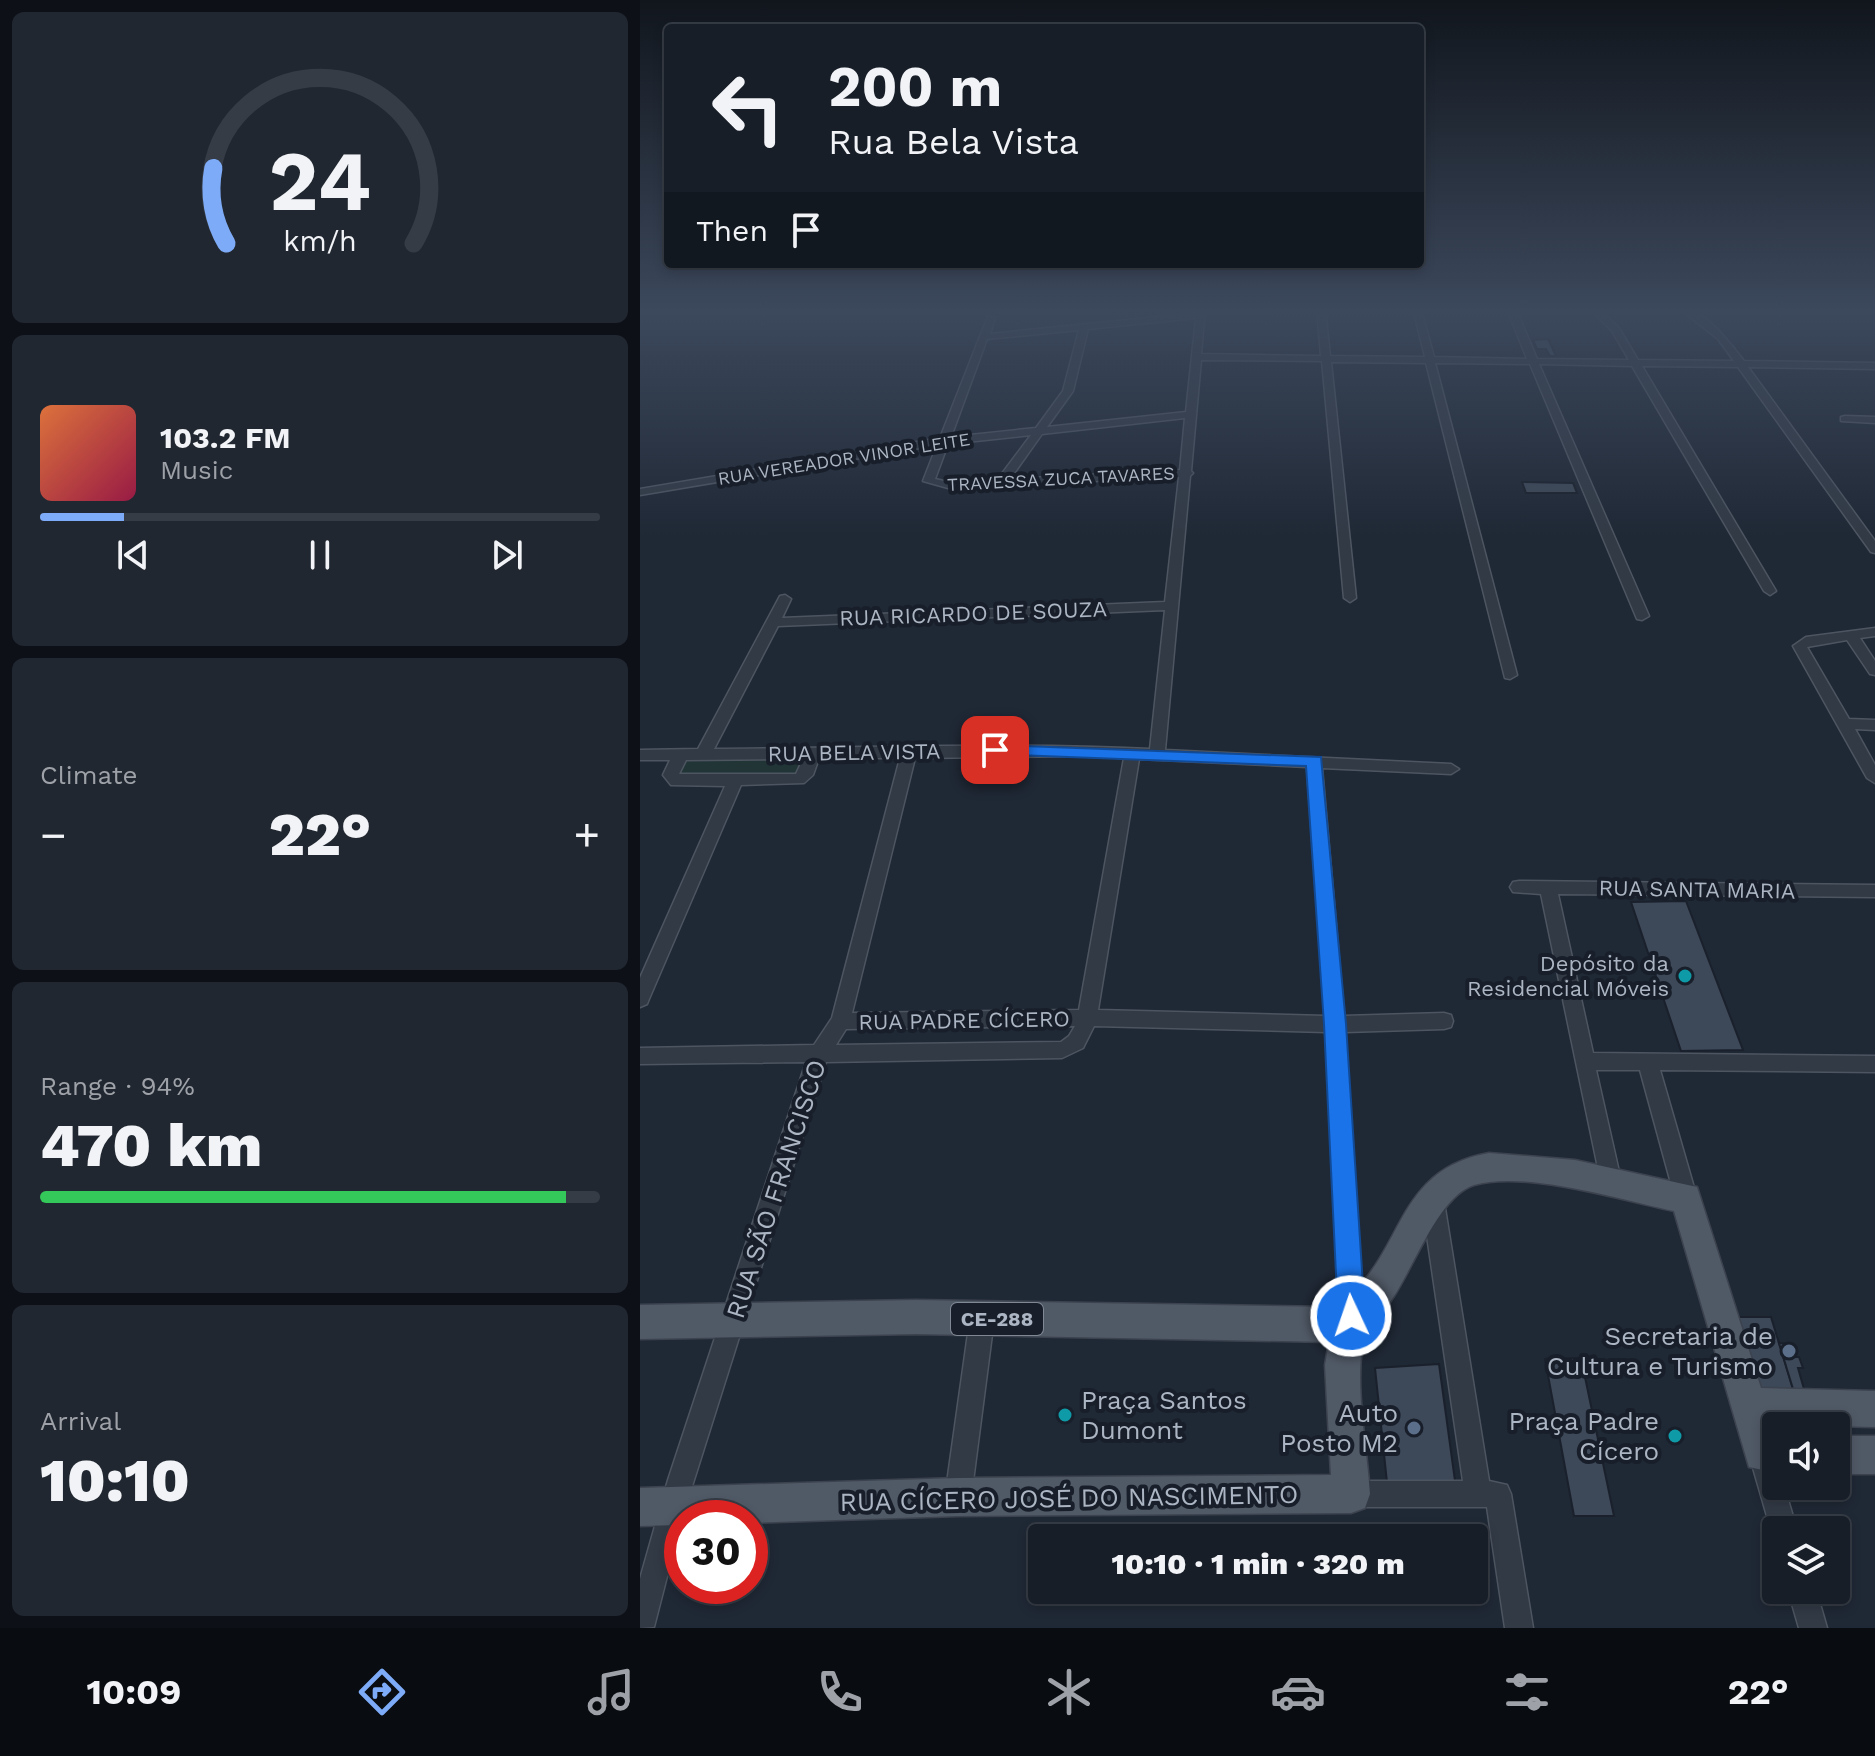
<!DOCTYPE html>
<meta charset="utf-8">
<style>
:root{--surface:#171e28;--page:#202730;--text:#f1f3f6;--muted:#9ea2a8;--line:#363c45;--accent:#7dabf7}
body{margin:0;font-family:"Work Sans",sans-serif;background:var(--page);color:var(--text);height:100vh;display:flex;flex-direction:column;font-size:30px;white-space:nowrap}
*{box-sizing:border-box;margin:0}
p{font-size:26px;color:var(--muted)}
.icon{flex:none;width:44px;height:44px;fill:none;stroke:currentColor;stroke-width:2;stroke-linecap:round;stroke-linejoin:round}
.map{position:relative;flex:1;overflow:hidden}
.drawer{display:flex;flex-direction:column;gap:12px;padding:12px;background:#0d1016;width:640px}
.drawer>*{flex:none}
.top-card{position:absolute;left:24px;top:24px;width:760px;height:244px;border-radius:8px;box-shadow:0 4px 12px #0003,0 0 0 2px var(--line);background:#171e28;color:var(--text);overflow:hidden}
.fabs{position:absolute;left:1122px;top:1412px;display:grid;gap:16px}
.fabs a{display:grid;place-items:center;width:88px;height:88px;border-radius:8px;background:var(--surface);box-shadow:0 4px 12px #0003,0 0 0 2px var(--line);font-size:40px}
.speed{position:absolute;left:24px;top:1500px;display:flex;gap:16px;font-size:40px;font-weight:700;text-align:center}
.speed>*{display:grid;place-content:center;width:104px;height:104px;border-radius:50%;background:var(--surface);box-shadow:0 4px 12px #0003,0 0 0 2px var(--line);line-height:1}
.speed .limit{border:12px solid #d22;background:#fff;color:#111}
.pin{position:absolute;display:grid;place-items:center;width:68px;height:68px;color:#fff;margin:-34px;border-radius:16px;box-shadow:0 4px 12px #0006}
.me{position:absolute;width:88px;margin:-44px;rotate:357deg;stroke-linejoin:round;filter:drop-shadow(0 0 6px #0008)}
.turn{display:flex;align-items:center;gap:28px;height:168px;padding:0 32px;font-size:36px}
.turn .icon{width:104px;height:104px;stroke-width:2.5}
.turn b{display:block;font-size:56px;line-height:68px}
.then{display:flex;align-items:center;height:76px;padding:0 32px;background:#0003;gap:16px;font-size:30px}
.big{font-size:60px;font-weight:800;line-height:1.1}
.drawer .card{flex:1;display:flex;flex-direction:column;justify-content:center;gap:12px;min-width:0;padding:0 28px;border-radius:12px;background:var(--page)}
.drawer .dial{align-items:center;gap:0}
.dial svg{height:208px;overflow:visible;fill:none;stroke:var(--line);stroke-width:7;stroke-linecap:round;text-anchor:middle}
.dial text{fill:var(--text);stroke:none}
.song{display:flex;align-items:center;gap:24px}
.cover{width:96px;height:96px;border-radius:12px;background:linear-gradient(135deg,hsl(20 70% 55%),hsl(340 70% 35%))}
.played{height:8px;border-radius:4px;background:linear-gradient(90deg,var(--accent) 15%,var(--line) 15%)}
.keys{display:flex;justify-content:space-around;direction:ltr}
.heat{display:flex;justify-content:space-between;align-items:center;font-size:44px;direction:ltr}
.charge{height:12px;border-radius:6px;background:linear-gradient(90deg,#34c759 94%,var(--line) 0)}
.trip{position:absolute;left:388px;top:1524px;width:460px;height:80px;border-radius:8px;background:var(--surface);box-shadow:0 4px 12px #0003,0 0 0 2px var(--line);font-weight:800;line-height:80px;text-align:center}
.tabs{display:flex;height:128px;justify-content:space-around;align-items:center;background:#090c10;color:var(--muted)}
.tabs .icon{width:56px;height:56px}
.tabs .current{color:var(--accent)}
.tabs b{font-size:36px;color:var(--text)}
main{display:flex;flex:1;min-height:0}
.map>svg:first-child{display:block}
</style>
<main>
<section class="drawer">
<div class="card dial"><svg viewBox="0 0 100 80">
<path d="M14 69A42 42 0 1 1 86 69"/>
<path d="M14 69A42 42 0 0 1 9 40" stroke="#7dabf7"/>
<text x="50" y="56" font-size="32" font-weight="700">24</text>
<text x="50" y="72" font-size="11">km/h</text>
</svg></div>
<div class="card">
<div class="song"><i class="cover"></i><div><b>103.2 FM</b><p>Music</p></div></div>
<div class="played"></div>
<div class="keys"><svg class="icon" aria-label="previous" viewBox="0 0 24 24"><path d="M18 5L8 12l10 7zM5 5v14"/></svg><svg class="icon" aria-label="pause" viewBox="0 0 24 24"><path d="M8 5v14M16 5v14"/></svg><svg class="icon" aria-label="next" viewBox="0 0 24 24"><path d="M6 5l10 7-10 7zM19 5v14"/></svg></div>
</div>
<div class="card"><p>Climate</p>
<div class="heat"><a>−</a><b class="big">22°</b><a>+</a></div>
</div>
<div class="card"><p>Range · 94%</p><b class="big">470 km</b><div class="charge"></div></div>
<div class="card"><p>Arrival</p><b class="big">10:10</b></div>
</section>
<div class="map">
<svg width="1235" height="1628" viewBox="0 0 1235 1628">
<rect width="100%" height="100%" fill="#1f2835"/>
<path fill="#213436" d="M165,756L159,774L153,775H39L38,772L45,759Z"/>
<g fill="#3d4858" stroke="#1a212c" stroke-width="2">
<path d="M908,339L916,356H910L906,349H897L893,340Z"/>
<path d="M882,482L933,483L937,493H886Z"/>
<path d="M1046,901L1103,1050L1041,1051L991,902Z"/>
<path d="M1097,1317H1131L1153,1389H1118Z"/>
<path d="M1139,1343L1150,1344L1154,1357H1159L1163,1368H1158L1164,1389H1153Z"/>
<path d="M941,1358L974,1516H934L905,1359Z"/>
<path d="M799,1364L816,1488L748,1492L735,1368Z"/>
</g>
<g fill="none" stroke-linecap="round" stroke-linejoin="round">
<defs>
<g id="minor">
<path d="M557,309H565L561,354L681,356L677,309H685L690,356L785,357L773,309H781L794,357L887,359L867,309H876L897,359L989,360L972,331L950,309H959L979,328L998,360L1094,361L1078,339L1040,309C1066,309 1089,342 1104,361L1235,363V369L1108,367L1235,541V553L1231,552L1098,367L1002,366L1136,591L1130,595L1124,591L992,366L899,364L1009,616L1002,620L997,619L890,364L795,363L877,675L870,679L865,678L786,363L691,362L716,598L710,602L704,598L682,361L561,360L551,471L553,473L550,476L525,750L811,764L819,769L811,774L682,768L704,1016L804,1013L811,1015L813,1021L811,1027L804,1029L705,1032L723,1314L719,1322L711,1326L703,1322L699,1314L686,1032L454,1026L443,1048L422,1058L186,1062L42,1518L14,1627L0,1628V1579L28,1480L166,1062L0,1064V1048L174,1045L192,1018L260,758H179L173,775L164,783L101,785L9,999L7,1004L0,1007V978L85,786L31,785L23,775L30,760H0V750L58,749L140,596L145,595L151,599L142,618L525,602L539,477L308,488L283,481L297,445L0,495V489L300,438L348,316L355,318L350,334L556,313ZM556,318L546,412L407,427L433,391L448,329ZM439,330L423,391L396,428L311,437L347,339ZM545,418L540,470L370,479L402,434ZM391,435L358,479L308,482L295,479L308,444ZM525,610L510,749C365,742 219,748 74,749L138,626ZM443,756L484,758L439,1010L212,1013L275,758ZM163,759L156,774H39L46,760ZM499,759L667,767L685,1016L458,1010ZM435,1026L429,1036L421,1042L196,1045L206,1029Z"/>
<path d="M1205,416L1235,417V423L1201,421V417Z"/>
<path d="M1235,628V636L1220,638L1235,661V675L1230,674L1207,640L1167,647L1209,719L1235,720V730L1215,729L1235,765V783L1227,778L1153,646L1166,637Z"/>
<path d="M879,881L1235,885V897L918,894L953,1053L1235,1056V1072L1020,1070L1057,1198L1054,1205L1046,1208L1038,1205L1035,1198L1000,1070H956L982,1185L979,1192L971,1195L963,1192L901,894L873,892L870,887L873,882Z"/>
<path d="M793,1192L801,1195L804,1202L849,1481L867,1485L871,1494L893,1628H865L847,1507H711L702,1503L698,1494L702,1485L711,1481H823L782,1202L785,1195Z"/>
<path d="M342,1307L350,1311L354,1319L331,1497L327,1506L318,1510L309,1506L305,1497L330,1319L334,1311Z"/>
<path d="M1122,1441L1131,1445L1136,1459V1486H1144L1157,1530H1136V1540L1131,1530L1109,1454L1113,1445Z"/>
<path d="M1148,1590H1176L1187,1628H1159Z"/>
</g>
<g id="primary">
<path d="M849,1153L935,1160L1057,1187L1121,1388L1235,1391V1427L1132,1425L1136,1435V1473L1109,1467L1034,1211C981,1200 885,1170 834,1185C798,1196 772,1272 750,1302C744,1311 729,1319 726,1329C712,1375 727,1446 730,1494L725,1508L711,1513L318,1516L110,1523V1518H42V1525L0,1526V1488L318,1478L691,1475L685,1365L689,1342L276,1334L0,1339V1305L276,1300L690,1307C767,1268 746,1171 849,1153Z"/>
<rect x="1196" y="1436" width="39" height="38"/>
</g>
</defs>
<use href="#minor" stroke="#4d5561" stroke-width="3"/>
<use href="#primary" stroke="#3c434f" stroke-width="3"/>
<use href="#minor" fill="#323a46" fill-rule="evenodd"/>
<use href="#primary" fill="#505966" fill-rule="evenodd"/>
</g>
<linearGradient id="sky" x2="0" y2="1"><stop stop-color="#11161d"/><stop offset="0.58" stop-color="#3c485c"/><stop offset="1" stop-color="#3c485c" stop-opacity="0"/></linearGradient>
<rect width="1235" height="537" fill="url(#sky)"/>
<path fill="#1a73e8" stroke="#114b97" stroke-width="2" d="M355,745L681,757L706,1024L725,1316L721,1326L711,1330L702,1326L698,1316L684,1024L666,766L349,754L347,750Z"/>
<g fill="#0f9aa8" stroke="#181f2a" stroke-width="3">
<circle cx="1045" cy="976" r="8"/>
<circle cx="425" cy="1415" r="8"/>
<circle cx="1035" cy="1436" r="8"/>
</g>
<g fill="#5c6f8a" stroke="#181f2a" stroke-width="3">
<circle cx="1149" cy="1351" r="8"/>
<circle cx="774" cy="1428" r="8"/>
</g>
<g text-anchor="middle" stroke-width="8" stroke-linejoin="round" paint-order="stroke">
<g font-size="18" fill="#acb5c3" stroke="#181f2a">
<text transform="translate(204 459) rotate(-9)" y="6">RUA VEREADOR VINOR LEITE</text>
<text transform="translate(421 479) rotate(-3)" y="6">TRAVESSA ZUCA TAVARES</text>
</g>
<rect fill="#181f2a" stroke="#808895" stroke-width="2" x="311" y="1303" width="92" height="32" rx="6"/>
<g font-size="20" font-weight="bold" fill="#acb5c3">
<text x="357" y="1326">CE-288</text>
</g>
<g font-size="22" fill="#acb5c3" stroke="#181f2a">
<text transform="translate(333 613) rotate(-2)" y="8">RUA RICARDO DE SOUZA</text>
<text transform="translate(214 752) rotate(-1)" y="8">RUA BELA VISTA</text>
<text transform="translate(1057 889) rotate(1)" y="8">RUA SANTA MARIA</text>
<text transform="translate(324 1020) rotate(-1)" y="8">RUA PADRE CÍCERO</text>
</g>
<g font-size="22" fill="#acb5c3" stroke="#181f2a" text-anchor="end">
<text x="1029" y="971">Depósito da<tspan x="1029" dy="25">Residencial Móveis</tspan></text>
</g>
<g font-size="26" fill="#acb5c3" stroke="#181f2a">
<text transform="translate(136 1189) rotate(-72)" y="9">RUA SÃO FRANCISCO</text>
<text transform="translate(429 1498) rotate(-1)" y="9">RUA CÍCERO JOSÉ DO NASCIMENTO</text>
</g>
<g font-size="26" fill="#acb5c3" stroke="#181f2a" text-anchor="end">
<text x="1133" y="1345">Secretaria de<tspan x="1133" dy="30">Cultura e Turismo</tspan></text>
<text x="441" y="1409" text-anchor="start">Praça Santos<tspan x="441" dy="30">Dumont</tspan></text>
<text x="758" y="1422">Auto<tspan x="758" dy="30">Posto M2</tspan></text>
<text x="1019" y="1430">Praça Padre<tspan x="1019" dy="30">Cícero</tspan></text>
</g>
</g>
</svg>
<div class="fabs">
<a><svg class="icon" aria-label="sound" viewBox="0 0 24 24"><path d="M4 9h4l5-4v14l-5-4H4zM17 9q2 3 0 6"/></svg></a>
<a><svg class="icon" aria-label="layers" viewBox="0 0 24 24"><path d="M12 4l9 5-9 5-9-5zM3 14l9 5 9-5"/></svg></a>
</div>
<div class="speed"><div class="limit">30</div></div>
<div class="pin" style="left:355px;top:750px;background:#d93025"><svg class="icon" aria-label="arrive" viewBox="0 0 24 24"><path d="M6 21V4h12l-3 4 3 4H6"/></svg></div>
<svg class="me" style="left:711px;top:1316px" viewBox="-20 -20 40 40"><circle r="17" fill="#1a73e8" stroke="#fff" stroke-width="3"/><path d="M0-11L8 9 0 5-8 9z" fill="#fff"/></svg>
<div class="trip">10:10 · 1 min · 320 m</div>
<div class="top-card">
<div class="turn"><svg class="icon" aria-label="left" viewBox="0 0 24 24"><path d="M17 20v-9H6M10 6l-5 5 5 5"/></svg><div><b>200 m</b>Rua Bela Vista</div></div>
<div class="then">Then<svg class="icon" aria-label="arrive" viewBox="0 0 24 24"><path d="M6 21V4h12l-3 4 3 4H6"/></svg></div>
</div>
</div>
</main>
<nav class="tabs">
<b>10:09</b>
<svg class="icon current" aria-label="directions" viewBox="0 0 24 24"><path d="M12 3l9 9-9 9-9-9zM9 14v-3h6M13 9l2 2-2 2"/></svg>
<svg class="icon" aria-label="music" viewBox="0 0 24 24"><path d="M9 18V5l10-2v13"/><circle cx="6" cy="18" r="3"/><circle cx="16" cy="16" r="3"/></svg>
<svg class="icon" aria-label="phone" viewBox="0 0 24 24"><path d="M5 4h4l2 5-3 2q2 4 5 5l2-3 5 2v4C11 20 4 13 5 4z"/></svg>
<svg class="icon" aria-label="climate" viewBox="0 0 24 24"><path d="M12 3v18M4 7l16 10M4 17L20 7"/></svg>
<svg class="icon" aria-label="car" viewBox="0 0 24 24"><path d="M5 17H2v-5l4-1 3-4h7l3 4 3 1v5h-3M9 17h6M6 11h13"/><circle cx="7" cy="17" r="2"/><circle cx="17" cy="17" r="2"/></svg>
<svg class="icon" aria-label="filters" viewBox="0 0 24 24"><path d="M4 7h16M4 17h16"/><circle cx="9" cy="7" r="2"/><circle cx="15" cy="17" r="2"/></svg>
<b>22°</b>
</nav>
